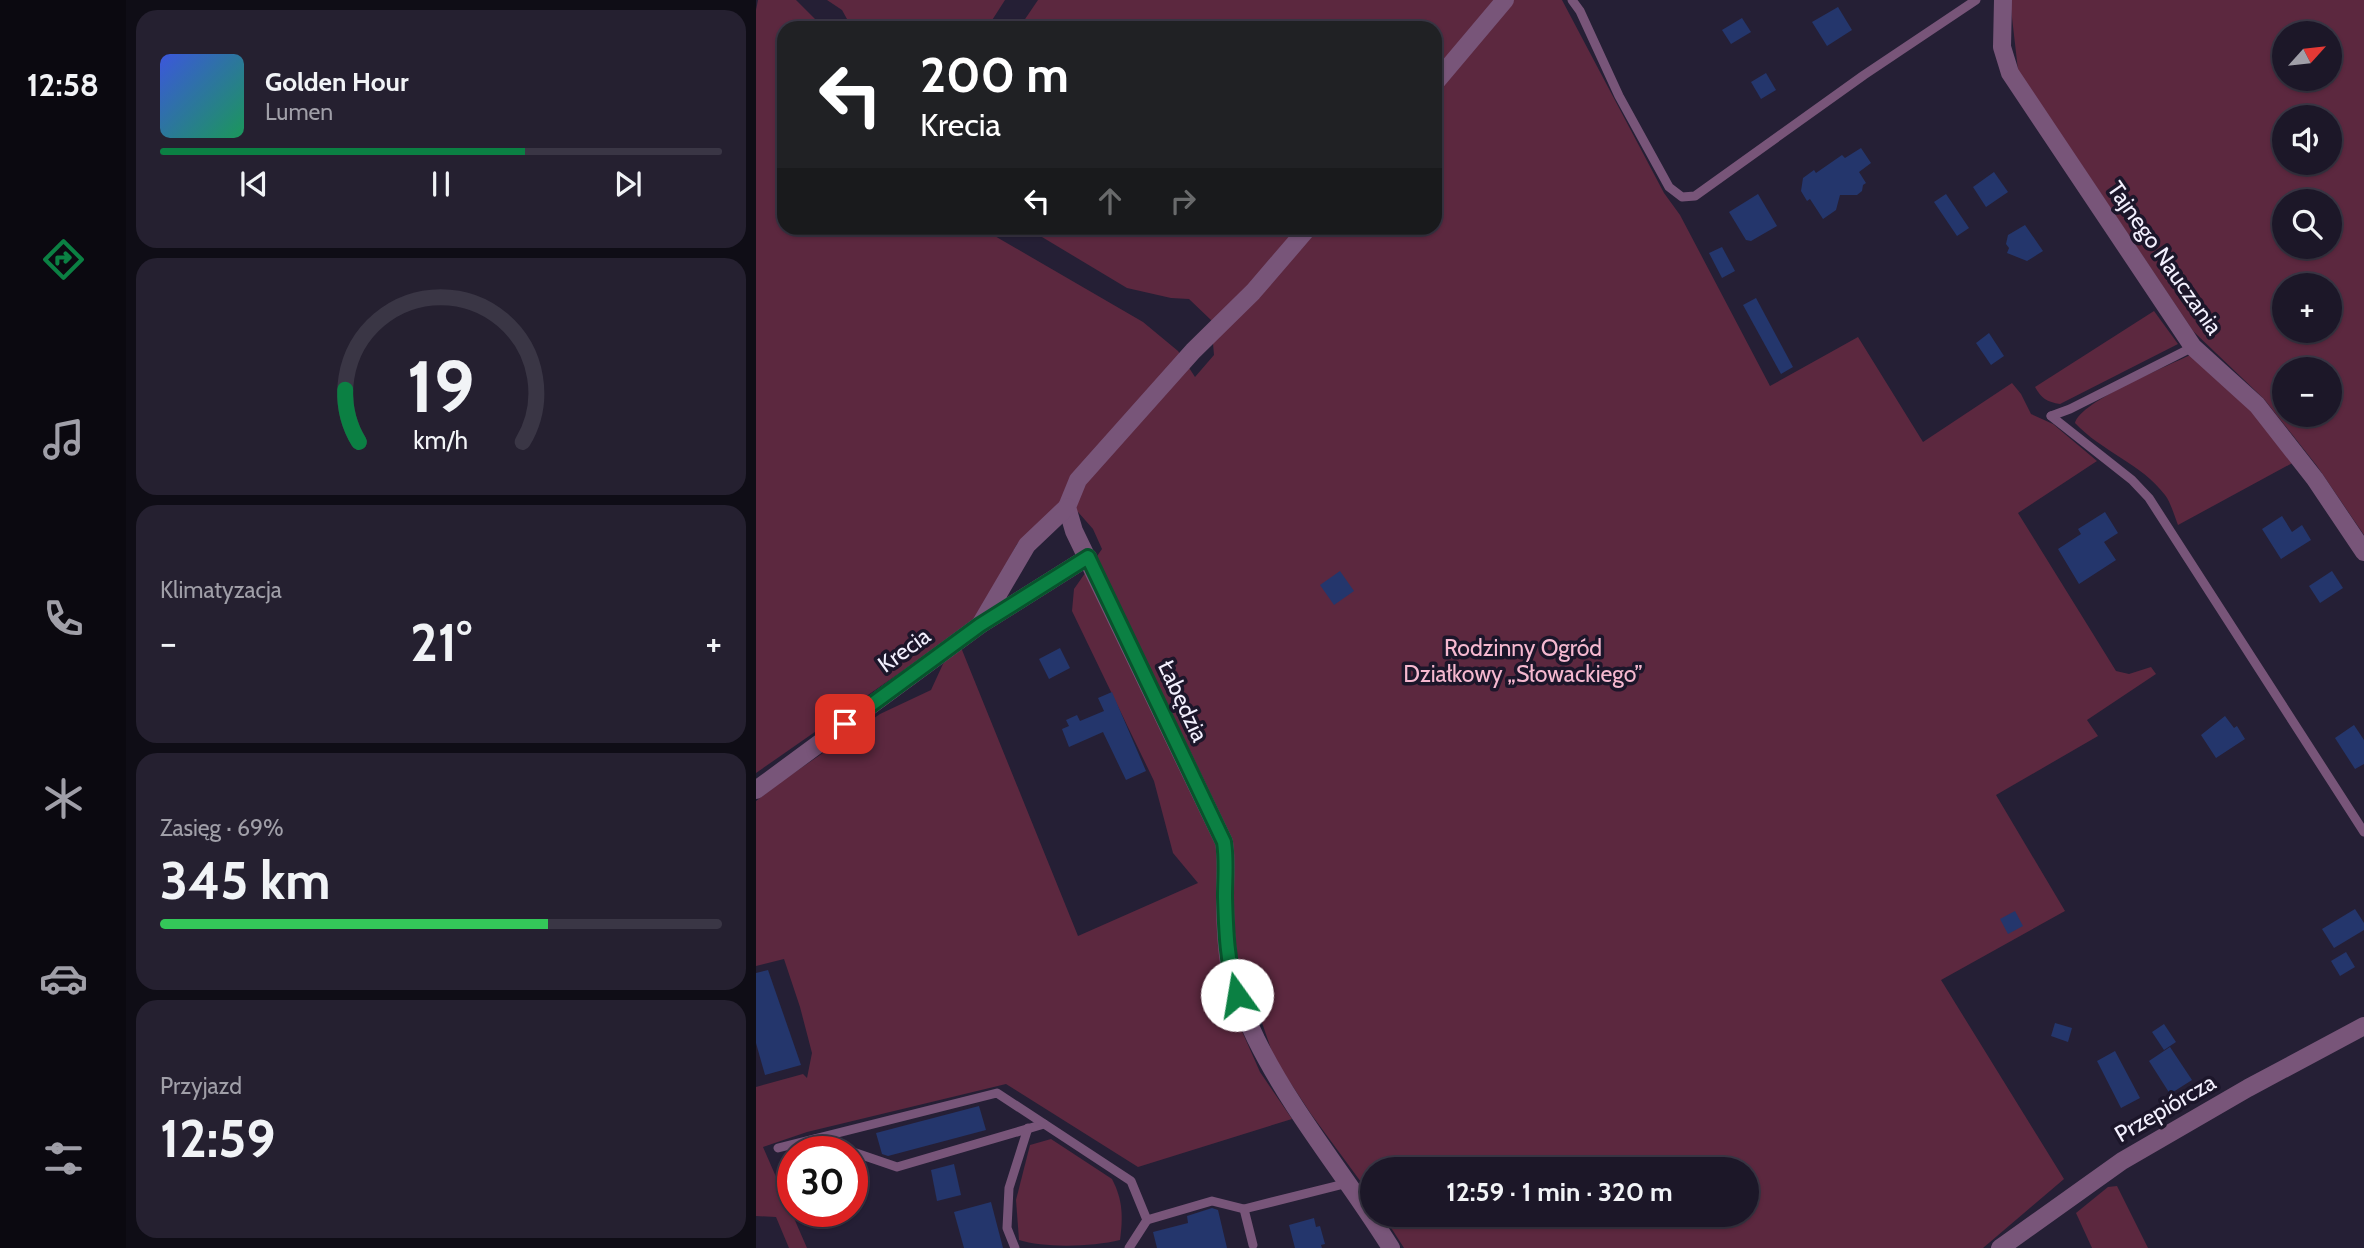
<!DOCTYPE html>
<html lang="pl">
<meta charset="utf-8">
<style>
:root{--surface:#1c1728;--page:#252030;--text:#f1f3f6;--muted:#a09fa8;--line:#3a3645;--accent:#0b8043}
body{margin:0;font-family:Cabin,sans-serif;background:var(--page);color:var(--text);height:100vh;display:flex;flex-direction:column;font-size:26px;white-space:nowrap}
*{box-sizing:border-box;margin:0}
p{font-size:23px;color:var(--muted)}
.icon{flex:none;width:38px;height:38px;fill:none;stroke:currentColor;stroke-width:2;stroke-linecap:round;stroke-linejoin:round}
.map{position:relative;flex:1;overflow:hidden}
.panel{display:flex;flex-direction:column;gap:10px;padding:10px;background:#0f0d16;width:630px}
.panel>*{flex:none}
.hud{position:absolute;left:21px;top:21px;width:665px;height:214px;border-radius:21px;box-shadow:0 2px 5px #0004,0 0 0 2px var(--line);background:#202124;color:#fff;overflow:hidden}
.needle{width:46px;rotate:63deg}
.controls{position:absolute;left:1516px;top:21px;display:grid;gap:14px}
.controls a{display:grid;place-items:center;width:70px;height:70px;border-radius:50%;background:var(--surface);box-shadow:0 2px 5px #0004,0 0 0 2px var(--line);font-size:35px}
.speed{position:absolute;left:21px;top:1136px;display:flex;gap:14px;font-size:35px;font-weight:700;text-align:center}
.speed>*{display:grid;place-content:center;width:91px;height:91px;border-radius:50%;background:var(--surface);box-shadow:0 2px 5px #0004,0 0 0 2px var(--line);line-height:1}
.speed .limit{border:10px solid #d22;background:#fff;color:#111}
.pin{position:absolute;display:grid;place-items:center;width:60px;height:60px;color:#fff;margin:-30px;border-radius:14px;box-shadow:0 4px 10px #0006}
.me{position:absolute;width:77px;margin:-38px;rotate:347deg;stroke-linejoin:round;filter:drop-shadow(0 0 5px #0008)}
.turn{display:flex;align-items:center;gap:24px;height:147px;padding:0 28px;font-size:32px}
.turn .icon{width:91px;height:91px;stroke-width:2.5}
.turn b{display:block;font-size:49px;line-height:60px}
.lanes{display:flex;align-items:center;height:66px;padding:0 28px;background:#0003;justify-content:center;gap:35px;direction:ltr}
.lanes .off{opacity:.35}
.big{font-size:52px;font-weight:700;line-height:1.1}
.panel .card{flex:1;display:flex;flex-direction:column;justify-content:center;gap:10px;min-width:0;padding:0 24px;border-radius:21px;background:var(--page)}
.panel .dial{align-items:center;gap:0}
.dial svg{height:182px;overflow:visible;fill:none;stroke:var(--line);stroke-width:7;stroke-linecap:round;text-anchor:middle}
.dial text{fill:var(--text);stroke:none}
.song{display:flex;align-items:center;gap:21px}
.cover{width:84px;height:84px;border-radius:10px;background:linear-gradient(135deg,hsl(230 70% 55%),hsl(150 70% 35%))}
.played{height:7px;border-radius:4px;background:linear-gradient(90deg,var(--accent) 65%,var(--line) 65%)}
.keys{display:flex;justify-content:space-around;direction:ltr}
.heat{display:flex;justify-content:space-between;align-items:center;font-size:38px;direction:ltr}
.charge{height:10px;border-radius:5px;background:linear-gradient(90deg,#34c759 69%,var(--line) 0)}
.trip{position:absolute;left:604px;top:1157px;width:399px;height:70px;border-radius:35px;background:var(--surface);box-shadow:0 2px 5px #0004,0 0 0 2px var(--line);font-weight:700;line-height:70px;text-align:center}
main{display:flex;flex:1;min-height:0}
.menu{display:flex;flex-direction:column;width:126px;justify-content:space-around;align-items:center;background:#0b0910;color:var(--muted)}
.menu .icon{width:49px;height:49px}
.menu .current{color:var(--accent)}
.menu b{font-size:32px;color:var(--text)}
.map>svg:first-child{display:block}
</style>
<main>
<nav class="menu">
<b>12:58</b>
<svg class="icon current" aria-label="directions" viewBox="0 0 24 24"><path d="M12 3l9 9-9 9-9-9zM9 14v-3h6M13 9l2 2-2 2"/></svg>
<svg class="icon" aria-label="music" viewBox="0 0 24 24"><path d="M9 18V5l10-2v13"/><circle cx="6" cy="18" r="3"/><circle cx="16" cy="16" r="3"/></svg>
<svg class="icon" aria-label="phone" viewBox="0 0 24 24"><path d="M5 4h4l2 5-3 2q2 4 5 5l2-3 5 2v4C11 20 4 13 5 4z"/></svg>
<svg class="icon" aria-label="climate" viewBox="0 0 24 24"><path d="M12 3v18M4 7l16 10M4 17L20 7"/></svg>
<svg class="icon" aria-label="car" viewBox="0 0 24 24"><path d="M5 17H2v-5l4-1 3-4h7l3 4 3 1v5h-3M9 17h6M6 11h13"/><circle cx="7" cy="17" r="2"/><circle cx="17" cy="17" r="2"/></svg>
<svg class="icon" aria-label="filters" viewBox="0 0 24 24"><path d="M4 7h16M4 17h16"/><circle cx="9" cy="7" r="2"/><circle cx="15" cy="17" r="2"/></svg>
</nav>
<section class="panel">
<div class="card">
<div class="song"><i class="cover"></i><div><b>Golden Hour</b><p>Lumen</p></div></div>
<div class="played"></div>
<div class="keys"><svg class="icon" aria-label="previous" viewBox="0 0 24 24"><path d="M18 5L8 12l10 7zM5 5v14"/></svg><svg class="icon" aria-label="pause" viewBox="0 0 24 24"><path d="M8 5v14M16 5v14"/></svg><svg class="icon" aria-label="next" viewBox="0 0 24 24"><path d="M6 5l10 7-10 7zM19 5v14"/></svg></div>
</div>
<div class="card dial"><svg viewBox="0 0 100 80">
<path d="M14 69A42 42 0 1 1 86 69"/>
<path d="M14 69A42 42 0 0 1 8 46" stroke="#0b8043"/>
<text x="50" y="56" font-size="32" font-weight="700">19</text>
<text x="50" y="72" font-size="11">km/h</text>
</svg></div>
<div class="card"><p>Klimatyzacja</p>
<div class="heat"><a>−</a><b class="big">21°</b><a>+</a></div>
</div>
<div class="card"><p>Zasięg · 69%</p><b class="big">345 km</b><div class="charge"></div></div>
<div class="card"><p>Przyjazd</p><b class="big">12:59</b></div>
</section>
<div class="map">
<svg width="1608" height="1248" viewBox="0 0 1608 1248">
<rect width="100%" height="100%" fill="#251f35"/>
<g fill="#5c283f" fill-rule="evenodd">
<path d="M2,0H40L68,28H28V228H225L387,322L422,351L439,377L458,355L455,320L433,299L415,298L371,288L271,228H679V28H263L282,0H806L908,193L924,215L1014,386L1102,337L1167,442L1256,383L1265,394L1275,414L1297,424L1341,461L1262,513L1360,671L1373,674L1395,667L1400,674L1331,720L1342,736L1240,795L1309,911L1185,980L1308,1179L1227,1248H648L627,1215L990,1214V1169H616V1197L555,1114L518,1058L498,999L480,958L464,957L485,1029L504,1072L536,1119L382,1167L250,1084L51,1132L7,1147L51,1248H33L20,1217L0,1216V1087L47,1074L51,1078L56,1053L44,1007L28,959L0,966V801L26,781L124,714L175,690L187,664L204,645L322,936L442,883L417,853L398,781L316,611L318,589L346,549L337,529L322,512L298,509L261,544L221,619L0,773V10Z"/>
<path d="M71,0H249L231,28H96L86,10Z"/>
<path d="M1254,0H1608V535L1561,466L1508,399L1437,331L1262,70ZM1528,33H1573V79H1528ZM1528,117H1573V163H1528ZM1528,201H1573V247H1528ZM1528,285H1573V331H1528ZM1528,369H1573V415H1528Z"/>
<path d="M1398,311L1422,344L1304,404C1291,402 1285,398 1279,387Z"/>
<path d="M1434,355L1498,412L1540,461L1422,525C1418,515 1415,503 1409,495C1386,464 1345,451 1319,423C1325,401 1410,367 1434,355Z"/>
<path d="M295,1139L356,1179C367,1200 367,1217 364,1240C336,1247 287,1248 263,1240L260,1200L274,1145Z"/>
<path d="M1361,1186L1392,1248H1336L1320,1213L1352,1187Z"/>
</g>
<g fill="#24366c">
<path d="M1082,7L1096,30L1071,46L1056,22Z"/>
<path d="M986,18L995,32L975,44L966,30Z"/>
<path d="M1010,73L1020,90L1005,99L995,82Z"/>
<path d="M1105,148L1115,163L1103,172L1110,183L1107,185L1106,191L1101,195H1084L1080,210L1067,219L1054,199L1051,201L1045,191L1047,178L1058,170L1060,173L1086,155L1089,158Z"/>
<path d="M1238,172L1252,192L1230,207L1217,187Z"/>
<path d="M1002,194L1021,226L995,241L990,240L973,212Z"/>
<path d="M1190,194L1213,228L1201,236L1178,202Z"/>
<path d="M1269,225L1287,251L1271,261L1251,253L1253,248L1250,244L1252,235Z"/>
<path d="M966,247L979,271L966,278L953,253Z"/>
<path d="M1000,298L1037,367L1025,374L987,305Z"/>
<path d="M1233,333L1248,356L1235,365L1220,343Z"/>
<path d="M1349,512L1362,533L1348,542L1360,560L1323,584L1302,549L1325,534L1322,529Z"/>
<path d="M1526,516L1536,532L1546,525L1555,540L1525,559L1506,529Z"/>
<path d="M584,571L598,591L578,605L564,585Z"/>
<path d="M1576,571L1587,588L1564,603L1553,586Z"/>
<path d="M304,648L314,668L293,679L283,659Z"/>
<path d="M356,692L390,771L370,780L347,732L313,747L306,729L313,726L310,720L321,715L324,721L348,711L342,698Z"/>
<path d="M1469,716L1478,728L1481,726L1489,739L1460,758L1445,735Z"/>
<path d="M1598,725L1608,740V764L1599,769L1579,738Z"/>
<path d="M1599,909L1608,923V930L1578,948L1566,929Z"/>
<path d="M1259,911L1267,926L1252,934L1244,919Z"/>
<path d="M1590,952L1599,967L1584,976L1575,961Z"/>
<path d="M12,970L45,1065L9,1075L0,1043V973Z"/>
<path d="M1299,1023L1316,1028L1312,1042L1295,1036Z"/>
<path d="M1408,1024L1420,1042L1408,1050L1396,1032Z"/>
<path d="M1414,1047L1436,1080L1414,1094L1393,1061Z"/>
<path d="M1359,1051L1384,1098L1365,1108L1341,1061Z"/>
<path d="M223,1106L230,1130L132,1156L126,1154L120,1133Z"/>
<path d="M198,1164L205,1195L181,1201L175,1170Z"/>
<path d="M235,1202L247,1248H208L198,1212Z"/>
<path d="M456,1208L462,1210L471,1248H401L397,1232L432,1223L431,1216Z"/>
<path d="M558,1218L560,1227L564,1226L569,1244L565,1245L566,1248H539L533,1225Z"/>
</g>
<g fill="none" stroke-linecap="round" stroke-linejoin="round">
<g stroke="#785579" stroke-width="9">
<path d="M816,0L824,11L863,96L913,187L926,197L939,196L1108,75L1220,0"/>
<path d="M1295,416L1376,480L1393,498L1608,832"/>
<path d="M1295,416L1314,409L1437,347"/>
<path d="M59,1139L141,1167L288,1124"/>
<path d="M22,1148L241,1093L375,1181L391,1220L456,1201L488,1209"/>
<path d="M497,1245L488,1209L592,1183"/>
<path d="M259,1248L251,1228L253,1188L272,1128"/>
<path d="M373,1248L391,1220"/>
</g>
<g stroke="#785579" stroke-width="18">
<path d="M1247,0L1246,47L1254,73L1437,347L1501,405L1559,479L1608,552"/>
<path d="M679,83L749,0"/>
<path d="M552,228L497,292L437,351L322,480L311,507L318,531L468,842C471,860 469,877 469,895C469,923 470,952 476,980C481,1001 491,1019 500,1039C537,1114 591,1177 635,1248"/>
<path d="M311,507L271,545L224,625L332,557"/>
<path d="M0,790L224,625"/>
<path d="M1244,1248L1366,1161L1492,1088L1608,1026"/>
</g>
</g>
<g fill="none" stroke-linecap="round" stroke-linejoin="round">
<defs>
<path id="route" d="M89,724L224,625L332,557L468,842C471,861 469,878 469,897C470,930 471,963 481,995"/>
</defs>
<use href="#route" stroke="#07532c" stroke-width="18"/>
<use href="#route" stroke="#0b8043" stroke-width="12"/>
</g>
<g text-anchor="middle" stroke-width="7" stroke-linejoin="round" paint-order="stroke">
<g font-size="23" fill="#f3f0fe" stroke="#1c162a">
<text transform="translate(1409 258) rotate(55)" y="8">Tajnego Nauczania</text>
<text transform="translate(148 650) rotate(-36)" y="8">Krecia</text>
<text transform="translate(427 701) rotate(65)" y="8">Łabędzia</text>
<text transform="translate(1409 1108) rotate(-30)" y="8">Przepiórcza</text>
</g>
<g font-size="23" fill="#f5b8cf" stroke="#1c162a">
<text x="767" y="656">Rodzinny Ogród<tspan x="767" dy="26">Działkowy „Słowackiego”</tspan></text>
</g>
</g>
</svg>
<div class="controls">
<a><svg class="needle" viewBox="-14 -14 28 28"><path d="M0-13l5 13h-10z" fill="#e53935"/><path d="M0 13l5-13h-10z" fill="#a09fa8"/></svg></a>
<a><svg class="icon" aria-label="sound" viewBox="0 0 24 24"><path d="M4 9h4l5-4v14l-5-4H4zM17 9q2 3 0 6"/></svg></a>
<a><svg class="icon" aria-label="search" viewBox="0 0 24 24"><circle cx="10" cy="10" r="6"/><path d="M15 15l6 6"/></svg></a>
<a>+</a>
<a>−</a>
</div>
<div class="speed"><div class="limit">30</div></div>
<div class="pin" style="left:89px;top:724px;background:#d93025"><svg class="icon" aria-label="arrive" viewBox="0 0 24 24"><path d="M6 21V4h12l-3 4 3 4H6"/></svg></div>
<svg class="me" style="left:481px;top:995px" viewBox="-20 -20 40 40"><circle r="19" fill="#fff"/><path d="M0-13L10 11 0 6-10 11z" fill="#0b8043"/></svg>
<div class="trip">12:59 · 1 min · 320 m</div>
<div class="hud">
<div class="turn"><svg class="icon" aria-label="left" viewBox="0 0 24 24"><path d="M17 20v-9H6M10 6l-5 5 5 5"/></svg><div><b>200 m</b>Krecia</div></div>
<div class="lanes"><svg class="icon" aria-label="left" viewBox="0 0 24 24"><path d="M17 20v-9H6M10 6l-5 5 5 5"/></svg><svg class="icon off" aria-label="ahead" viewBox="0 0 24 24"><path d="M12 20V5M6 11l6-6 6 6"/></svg><svg class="icon off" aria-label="right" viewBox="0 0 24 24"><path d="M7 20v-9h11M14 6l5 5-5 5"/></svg></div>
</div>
</div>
</main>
